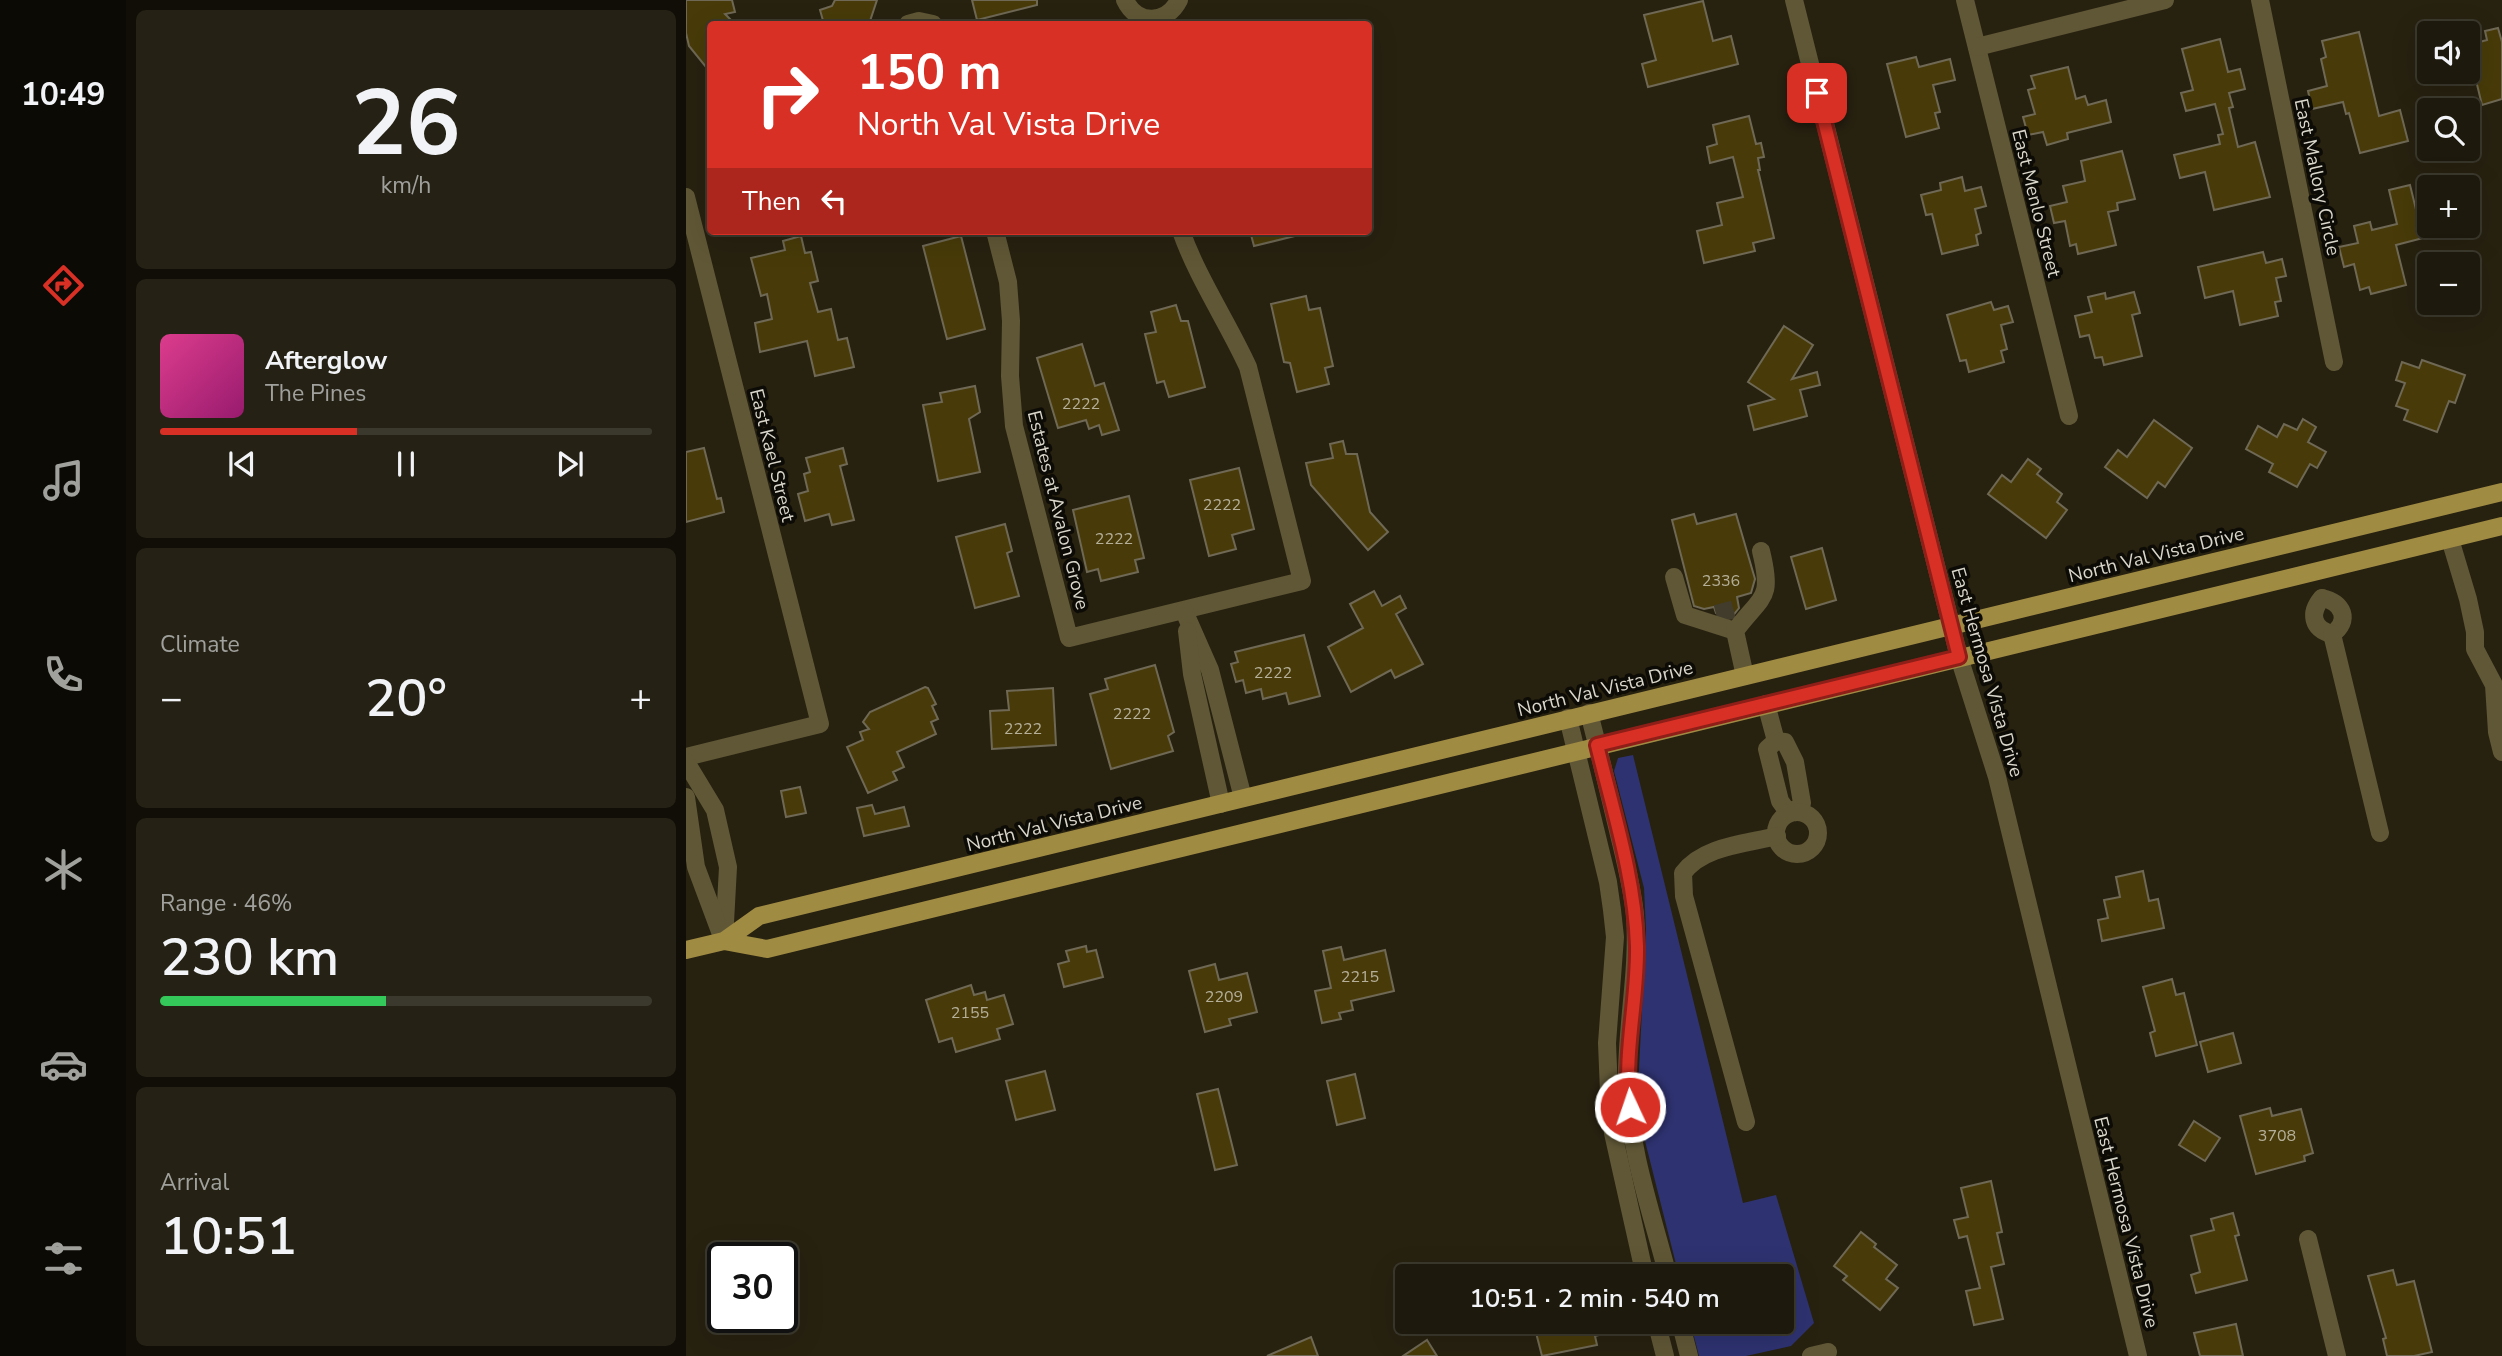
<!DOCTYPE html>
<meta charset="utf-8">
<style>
:root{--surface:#1d190c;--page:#252215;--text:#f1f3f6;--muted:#a0a09d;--line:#3b382d;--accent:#d93025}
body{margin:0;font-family:"Nunito Sans",sans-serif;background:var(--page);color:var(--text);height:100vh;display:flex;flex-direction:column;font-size:26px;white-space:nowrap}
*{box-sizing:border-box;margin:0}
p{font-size:23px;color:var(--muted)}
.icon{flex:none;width:38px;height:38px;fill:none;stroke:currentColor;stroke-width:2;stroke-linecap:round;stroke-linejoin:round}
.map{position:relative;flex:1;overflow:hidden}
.panel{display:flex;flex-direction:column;gap:10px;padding:10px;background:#100e07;width:560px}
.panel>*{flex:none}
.guide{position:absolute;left:21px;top:21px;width:665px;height:214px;border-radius:7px;box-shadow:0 7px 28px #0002,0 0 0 2px var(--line);background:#d93025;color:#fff;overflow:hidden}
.tools{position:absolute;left:1731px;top:21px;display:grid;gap:14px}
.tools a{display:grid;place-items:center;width:63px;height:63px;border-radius:7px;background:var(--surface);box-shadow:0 7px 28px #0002,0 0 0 2px var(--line);font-size:35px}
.speed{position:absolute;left:21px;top:1242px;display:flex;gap:14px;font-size:35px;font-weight:700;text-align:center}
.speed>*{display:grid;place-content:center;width:91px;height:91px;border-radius:50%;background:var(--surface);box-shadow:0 7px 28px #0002,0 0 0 2px var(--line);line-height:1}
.speed .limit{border:4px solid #111;border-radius:10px;background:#fff;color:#111}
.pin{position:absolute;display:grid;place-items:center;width:60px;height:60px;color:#fff;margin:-30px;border-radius:14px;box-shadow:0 4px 10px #0006}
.me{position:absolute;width:77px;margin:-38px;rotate:357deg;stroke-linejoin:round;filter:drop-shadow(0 0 5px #0008)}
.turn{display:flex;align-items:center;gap:24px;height:147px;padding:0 35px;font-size:32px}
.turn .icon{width:91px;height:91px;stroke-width:2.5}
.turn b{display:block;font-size:49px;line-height:60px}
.then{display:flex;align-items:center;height:66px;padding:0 35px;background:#0003;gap:14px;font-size:26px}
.big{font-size:52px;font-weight:600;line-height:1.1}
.panel .tile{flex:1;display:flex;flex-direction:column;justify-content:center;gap:10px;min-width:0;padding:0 24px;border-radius:10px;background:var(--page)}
.panel .dial{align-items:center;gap:0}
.dial b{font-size:91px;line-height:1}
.song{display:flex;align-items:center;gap:21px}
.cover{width:84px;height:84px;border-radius:10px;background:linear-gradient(135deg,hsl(330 70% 55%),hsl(320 70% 35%))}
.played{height:7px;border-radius:4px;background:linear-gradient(90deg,var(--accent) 40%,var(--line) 40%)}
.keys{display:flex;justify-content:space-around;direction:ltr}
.heat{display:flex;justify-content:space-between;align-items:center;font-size:38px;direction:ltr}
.charge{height:10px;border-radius:5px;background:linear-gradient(90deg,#34c759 46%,var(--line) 0)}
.trip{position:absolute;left:709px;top:1264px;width:399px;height:70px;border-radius:7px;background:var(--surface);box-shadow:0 7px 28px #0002,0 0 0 2px var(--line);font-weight:600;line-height:70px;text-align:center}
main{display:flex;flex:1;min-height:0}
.tabs{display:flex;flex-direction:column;width:126px;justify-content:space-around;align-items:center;background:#0c0a05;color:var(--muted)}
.tabs .icon{width:49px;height:49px}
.tabs .active{color:var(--accent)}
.tabs b{font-size:32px;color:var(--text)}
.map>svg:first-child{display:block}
</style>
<main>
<nav class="tabs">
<b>10:49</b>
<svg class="icon active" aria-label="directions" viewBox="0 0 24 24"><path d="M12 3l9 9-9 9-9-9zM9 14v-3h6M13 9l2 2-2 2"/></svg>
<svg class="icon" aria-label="music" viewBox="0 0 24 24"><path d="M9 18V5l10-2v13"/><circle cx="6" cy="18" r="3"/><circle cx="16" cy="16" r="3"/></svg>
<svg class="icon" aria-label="phone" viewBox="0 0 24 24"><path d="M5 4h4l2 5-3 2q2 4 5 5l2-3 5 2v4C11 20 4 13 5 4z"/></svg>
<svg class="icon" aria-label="climate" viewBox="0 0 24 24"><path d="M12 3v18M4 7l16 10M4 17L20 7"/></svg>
<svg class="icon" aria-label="car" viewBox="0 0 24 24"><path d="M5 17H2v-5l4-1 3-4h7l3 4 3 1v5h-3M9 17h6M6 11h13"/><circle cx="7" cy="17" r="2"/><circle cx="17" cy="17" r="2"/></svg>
<svg class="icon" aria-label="filters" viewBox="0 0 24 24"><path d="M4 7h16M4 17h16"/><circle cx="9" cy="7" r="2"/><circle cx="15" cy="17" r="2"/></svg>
</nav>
<section class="panel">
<div class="tile dial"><b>26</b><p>km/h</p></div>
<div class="tile">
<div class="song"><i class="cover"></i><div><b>Afterglow</b><p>The Pines</p></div></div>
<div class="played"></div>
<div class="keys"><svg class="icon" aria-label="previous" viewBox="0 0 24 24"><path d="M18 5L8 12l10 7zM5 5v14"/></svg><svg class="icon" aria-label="pause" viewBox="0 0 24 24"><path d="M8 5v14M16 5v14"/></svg><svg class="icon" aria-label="next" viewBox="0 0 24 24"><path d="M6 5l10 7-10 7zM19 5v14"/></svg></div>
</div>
<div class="tile"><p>Climate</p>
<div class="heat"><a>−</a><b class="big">20°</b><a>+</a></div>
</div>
<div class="tile"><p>Range · 46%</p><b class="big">230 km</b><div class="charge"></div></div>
<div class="tile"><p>Arrival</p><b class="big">10:51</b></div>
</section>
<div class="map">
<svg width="1816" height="1356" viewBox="0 0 1816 1356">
<rect width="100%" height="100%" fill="#272110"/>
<path fill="#2e3270" d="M947,755L1057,1203L1090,1195L1128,1323L1105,1346L1060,1356H1013L1004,1321H1096V1276H993L958,1137L952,1089L960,930L958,888L928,771L932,758Z"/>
<g fill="#483b09" stroke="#6e6854" stroke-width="2">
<path d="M0,0H46L49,12L39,14L49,24H24V72L3,46L0,33Z"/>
<path d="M149,0H191L183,24L172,22L164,24H138L134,10L146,6Z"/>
<path d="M286,0H351V5L291,20Z"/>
<path d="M1017,1L1027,41L1045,36L1052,64L962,87L956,64L970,60L958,15Z"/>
<path d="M1812,28L1816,42V99L1796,105L1786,64L1782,65V45L1801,40L1799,31Z"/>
<path d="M1673,32L1693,116L1714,110L1722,141L1674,153L1663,113L1660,114L1657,102L1626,109L1622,91L1641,86L1635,59L1640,57L1636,41Z"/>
<path d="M1534,39L1542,72L1554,69L1559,89L1543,93L1547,107L1543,108L1552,147L1569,142L1584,197L1528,210L1519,172L1494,178L1488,155L1534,144L1532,135L1537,134L1529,104L1500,111L1495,93L1507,90L1496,49Z"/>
<path d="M1230,57L1233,67L1264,59L1269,80L1247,85L1254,112L1249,113L1253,128L1220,137L1201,64Z"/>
<path d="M1382,67L1390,99L1399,96L1402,105L1420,100L1425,122L1381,133L1382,139L1361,145L1357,132L1342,135L1337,117L1349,114L1342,90L1349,88L1345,76Z"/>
<path d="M1063,116L1070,144L1075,143L1078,157L1072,158L1074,170H1072L1088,238L1067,243L1069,251L1018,263L1011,231L1036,225L1031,203L1057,197L1047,157L1024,163L1021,147L1031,144L1027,125Z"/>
<path d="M1436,151L1449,199L1431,203L1432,210L1422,212L1430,245L1392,254L1390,244L1384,246L1379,221L1368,223L1364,206L1381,202L1377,186L1399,181L1395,161Z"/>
<path d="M1276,177L1279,191L1295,187L1300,206L1289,209L1295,233L1290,235L1292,245L1256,254L1246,214L1240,215L1235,195L1255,190L1254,183Z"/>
<path d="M1724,185L1737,238L1710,245L1720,285L1685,294L1683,287L1674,290L1668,264L1658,267L1653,247L1672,243L1668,226L1684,222L1686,230L1711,224L1703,190Z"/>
<path d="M564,231H609V236L568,246Z"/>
<path d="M115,236L119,253L125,252L132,281L124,283L132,312L145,309L152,340L161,338L168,367L129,376L121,341L74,352L69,323L86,319L81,294L75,296L65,258L99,250L97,241Z"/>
<path d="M275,236L299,329L261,339L237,246Z"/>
<path d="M1577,252L1580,263L1596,259L1600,276L1590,278L1595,301L1589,302L1592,316L1554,325L1547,291L1519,298L1512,267Z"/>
<path d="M1448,292L1454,313L1446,315L1456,356L1418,365L1416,357L1409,358L1403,335L1394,337L1389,316L1406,312L1402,297L1419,293L1420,299Z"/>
<path d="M620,296L623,310L634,308L647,366L639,368L643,384L611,392L604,363L598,362L585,304Z"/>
<path d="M1305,302L1308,310L1322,306L1327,322L1315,325L1321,349L1315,351L1318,362L1283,372L1280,360L1274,361L1261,315Z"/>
<path d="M490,305L495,321H502L519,387L483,397L478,381L471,383L459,334L470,332L465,312Z"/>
<path d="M1098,326L1127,345L1106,379L1131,372L1134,385L1114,390L1121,416L1068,430L1062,406L1088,399L1062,382Z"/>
<path d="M396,344L409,386L418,383L433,430L416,435L413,425L403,429L400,420L372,428L351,358Z"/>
<path d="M1736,360L1779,375L1769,403L1763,401L1751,432L1718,420L1722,410L1710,406L1719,383L1710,380L1716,362L1733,368Z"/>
<path d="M289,386L294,412L283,419L294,472L252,481L237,405L256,402L254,393Z"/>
<path d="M1617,419L1630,427L1622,442L1640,452L1631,468L1624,464L1611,487L1583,472L1587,464L1560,449L1572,426L1591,437L1598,424L1611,430Z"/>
<path d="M1468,420L1506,448L1479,487L1472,482L1461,498L1419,467L1432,450L1441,457Z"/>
<path d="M657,441L660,454H671L684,512L702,532L682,550L625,485L620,463L647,458L644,444Z"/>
<path d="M18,448L31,499L35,498L38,512L0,522V452Z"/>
<path d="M157,448L161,464L154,466L168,520L146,525L143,514L119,521L112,494L122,491L118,474L124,472L120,458Z"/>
<path d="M1342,459L1355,469L1351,474L1376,494L1371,502L1381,510L1360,538L1302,494L1316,475L1325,482Z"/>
<path d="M553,468L568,529L546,535L550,549L523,556L504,480Z"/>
<path d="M443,496L458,558L449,560L452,572L415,581L412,569L401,572L387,510Z"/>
<path d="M1008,514L1011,524L1050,514L1069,579L1065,593L1051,597L1053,608L1045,618L1030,613L1028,607L1018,609L1008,606L986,520Z"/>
<path d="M319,524L326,551L321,553L333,596L289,608L270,537Z"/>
<path d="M1136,548L1150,600L1120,609L1105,557Z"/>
<path d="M688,591L696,606L714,596L720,608L710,614L737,664L709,678L705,670L665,692L642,647L677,628L664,604Z"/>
<path d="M618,635L634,696L603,704L600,693L577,699L575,689L560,693L557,680L550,682L545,664L552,662L549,652Z"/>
<path d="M469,665L488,732L482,736L487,751L425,769L404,694L422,689L419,679Z"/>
<path d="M239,687L242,688L250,704L246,706L252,719L245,722L250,734L211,752L218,767L207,772L211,780L182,793L161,747L177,740L174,732L183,729L177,722L184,712Z"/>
<path d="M367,688L370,745L306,749L304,711L323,710L321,691Z"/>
<path d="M114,787L120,813L100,817L95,791Z"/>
<path d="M186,805L189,814L218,807L223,826L178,836L171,808Z"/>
<path d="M1457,871L1463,901L1472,899L1478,928L1416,941L1412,920L1422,918L1418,900L1434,897L1430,877Z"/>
<path d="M400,946L401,952L410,950L417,977L378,987L372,964L383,961L380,951Z"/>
<path d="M655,947L658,960L699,950L708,991L665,1001L667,1010L653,1013L655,1019L636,1023L629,991L645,988L637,951Z"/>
<path d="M529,964L533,980L561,973L571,1012L543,1019L545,1025L519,1032L503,971Z"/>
<path d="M1486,979L1490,995L1498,993L1511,1045L1470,1056L1464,1033L1469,1031L1457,987Z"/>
<path d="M285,985L288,995L299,992L301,1000L318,995L327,1024L311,1029L314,1039L270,1052L266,1038L253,1042L240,1000Z"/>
<path d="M1547,1033L1555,1063L1522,1072L1514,1042Z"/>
<path d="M359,1071L369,1110L330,1120L320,1081Z"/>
<path d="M669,1074L679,1118L651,1125L641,1081Z"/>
<path d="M532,1089L551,1165L529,1170L511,1094Z"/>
<path d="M1584,1108L1586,1116L1615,1109L1627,1153L1618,1156L1619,1161L1570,1174L1554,1116Z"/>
<path d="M1508,1121L1534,1138L1519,1161L1493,1145Z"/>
<path d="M1305,1181L1316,1232L1311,1233L1318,1264L1305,1267L1317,1319L1288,1325L1280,1291L1294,1288L1281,1236L1273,1238L1268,1220L1282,1217L1275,1188Z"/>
<path d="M1547,1213L1553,1235L1549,1236L1561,1280L1510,1293L1505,1275L1514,1272L1505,1236L1528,1230L1525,1219Z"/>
<path d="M1175,1232L1190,1244L1188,1247L1211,1265L1200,1279L1212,1288L1194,1310L1157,1280L1161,1276L1148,1266Z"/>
<path d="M1707,1270L1711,1285L1728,1281L1746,1352L1728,1356H1701L1697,1339L1700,1338L1682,1276Z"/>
<path d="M847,1321H914L917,1334L909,1336L911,1345L856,1356Z"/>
<path d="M1550,1324L1557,1356H1514L1508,1333Z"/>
<path d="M625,1337L632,1356H581Z"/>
<path d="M741,1340L751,1356H717Z"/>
</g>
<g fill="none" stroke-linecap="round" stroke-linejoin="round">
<path stroke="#423c2c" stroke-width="18" stroke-dasharray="18 9" stroke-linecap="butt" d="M1030,614L1053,608"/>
<g stroke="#605736" stroke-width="18">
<path d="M439,0C451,26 481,24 493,0"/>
<path d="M1108,0L1273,657L1311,777L1452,1356"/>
<path d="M1279,0L1383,416"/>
<path d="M1574,0L1648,362"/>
<path d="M222,24L233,21L247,24"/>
<path d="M1291,47L1479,0"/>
<path d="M0,197L134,724L0,757"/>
<path d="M309,231L322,282L325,321L324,376L328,426L383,638L616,581L562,367C541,321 512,279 495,231"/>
<path d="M1764,539L1782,599L1789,632V649L1808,685L1811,732L1816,752"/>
<path d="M988,577L999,615L1049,631"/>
<path d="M1636,598C1657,602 1665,621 1646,634"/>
<path d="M1636,598C1623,613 1626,629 1646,634"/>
<path d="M498,611L524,670L557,798"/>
<path d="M501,631L506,674L535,804"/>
<path d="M1646,634L1694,833"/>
<path d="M1059,676L1049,631C1077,594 1087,600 1075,551"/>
<path d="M1080,704L1090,741"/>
<path d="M903,713C913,751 922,789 931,826C938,856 946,885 949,915C953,972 940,1027 941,1084C943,1149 966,1214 982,1276"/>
<path d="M882,718L922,882L926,910L929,937L921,1043L923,1092L927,1133L959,1276"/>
<path d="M1090,741L1099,742L1109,762L1116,803L1109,812L1099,808L1094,801L1081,749Z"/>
<path d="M0,762L29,810L42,867L38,941"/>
<path d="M0,797L10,867L35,934"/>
<circle cx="1111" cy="833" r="21"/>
<path d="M1060,1122L998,896L997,873C1017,846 1059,844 1091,836"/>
<path d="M1622,1239L1651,1356"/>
<path d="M970,1321L979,1356"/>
<path d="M994,1321L1003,1356"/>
<path d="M1125,1356L1142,1352"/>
</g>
<g stroke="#a08b43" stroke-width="18">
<path d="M38,941L81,949L1816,526"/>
<path d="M0,950L38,941L73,916L1816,492"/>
</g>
</g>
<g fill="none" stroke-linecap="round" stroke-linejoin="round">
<defs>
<path id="route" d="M944,1107C937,1053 952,1000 951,946C949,878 927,811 911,745L1273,657L1131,93"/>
</defs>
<use href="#route" stroke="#8d1f18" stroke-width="18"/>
<use href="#route" stroke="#d93025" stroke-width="12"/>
</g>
<g text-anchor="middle" stroke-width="7" stroke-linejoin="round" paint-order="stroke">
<g font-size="16" fill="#b5af9a">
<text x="395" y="409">2222</text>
<text x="536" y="510">2222</text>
<text x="428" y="544">2222</text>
<text x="1035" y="586">2336</text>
<text x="587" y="678">2222</text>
<text x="446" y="719">2222</text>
<text x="337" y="734">2222</text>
<text x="674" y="982">2215</text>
<text x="538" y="1002">2209</text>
<text x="284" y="1018">2155</text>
<text x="1591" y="1141">3708</text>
</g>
<g font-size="19" fill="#d9d6cb" stroke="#0d0b05">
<text transform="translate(1632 177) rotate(78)" y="7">East Mallory Circle</text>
<text transform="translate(1351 203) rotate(76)" y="7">East Menlo Street</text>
<text transform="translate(87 455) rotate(76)" y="7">East Kael Street</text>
<text transform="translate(373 510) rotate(76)" y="7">Estates at Avalon Grove</text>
<text transform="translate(1470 554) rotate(-14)" y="7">North Val Vista Drive</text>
<text transform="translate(1302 672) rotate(74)" y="7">East Hermosa Vista Drive</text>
<text transform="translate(919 688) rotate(-14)" y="7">North Val Vista Drive</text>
<text transform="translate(368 823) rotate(-14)" y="7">North Val Vista Drive</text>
<text transform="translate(1441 1222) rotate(76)" y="7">East Hermosa Vista Drive</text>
</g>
</g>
</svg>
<div class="tools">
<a><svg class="icon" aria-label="sound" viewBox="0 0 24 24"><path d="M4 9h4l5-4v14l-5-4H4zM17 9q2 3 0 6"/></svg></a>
<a><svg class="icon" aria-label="search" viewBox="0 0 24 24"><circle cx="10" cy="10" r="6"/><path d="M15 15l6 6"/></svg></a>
<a>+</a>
<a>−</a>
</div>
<div class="speed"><div class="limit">30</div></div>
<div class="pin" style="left:1131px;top:93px;background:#d93025"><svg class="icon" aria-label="arrive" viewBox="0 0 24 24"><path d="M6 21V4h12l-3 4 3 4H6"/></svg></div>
<svg class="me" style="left:944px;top:1107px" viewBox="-20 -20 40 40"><circle r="17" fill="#d93025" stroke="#fff" stroke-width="3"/><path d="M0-11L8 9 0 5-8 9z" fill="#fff"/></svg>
<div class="trip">10:51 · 2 min · 540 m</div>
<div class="guide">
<div class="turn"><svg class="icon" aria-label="right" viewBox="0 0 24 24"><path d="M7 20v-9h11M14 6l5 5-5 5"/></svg><div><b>150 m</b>North Val Vista Drive</div></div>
<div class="then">Then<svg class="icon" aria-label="left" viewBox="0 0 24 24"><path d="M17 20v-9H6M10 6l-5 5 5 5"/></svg></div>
</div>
</div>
</main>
